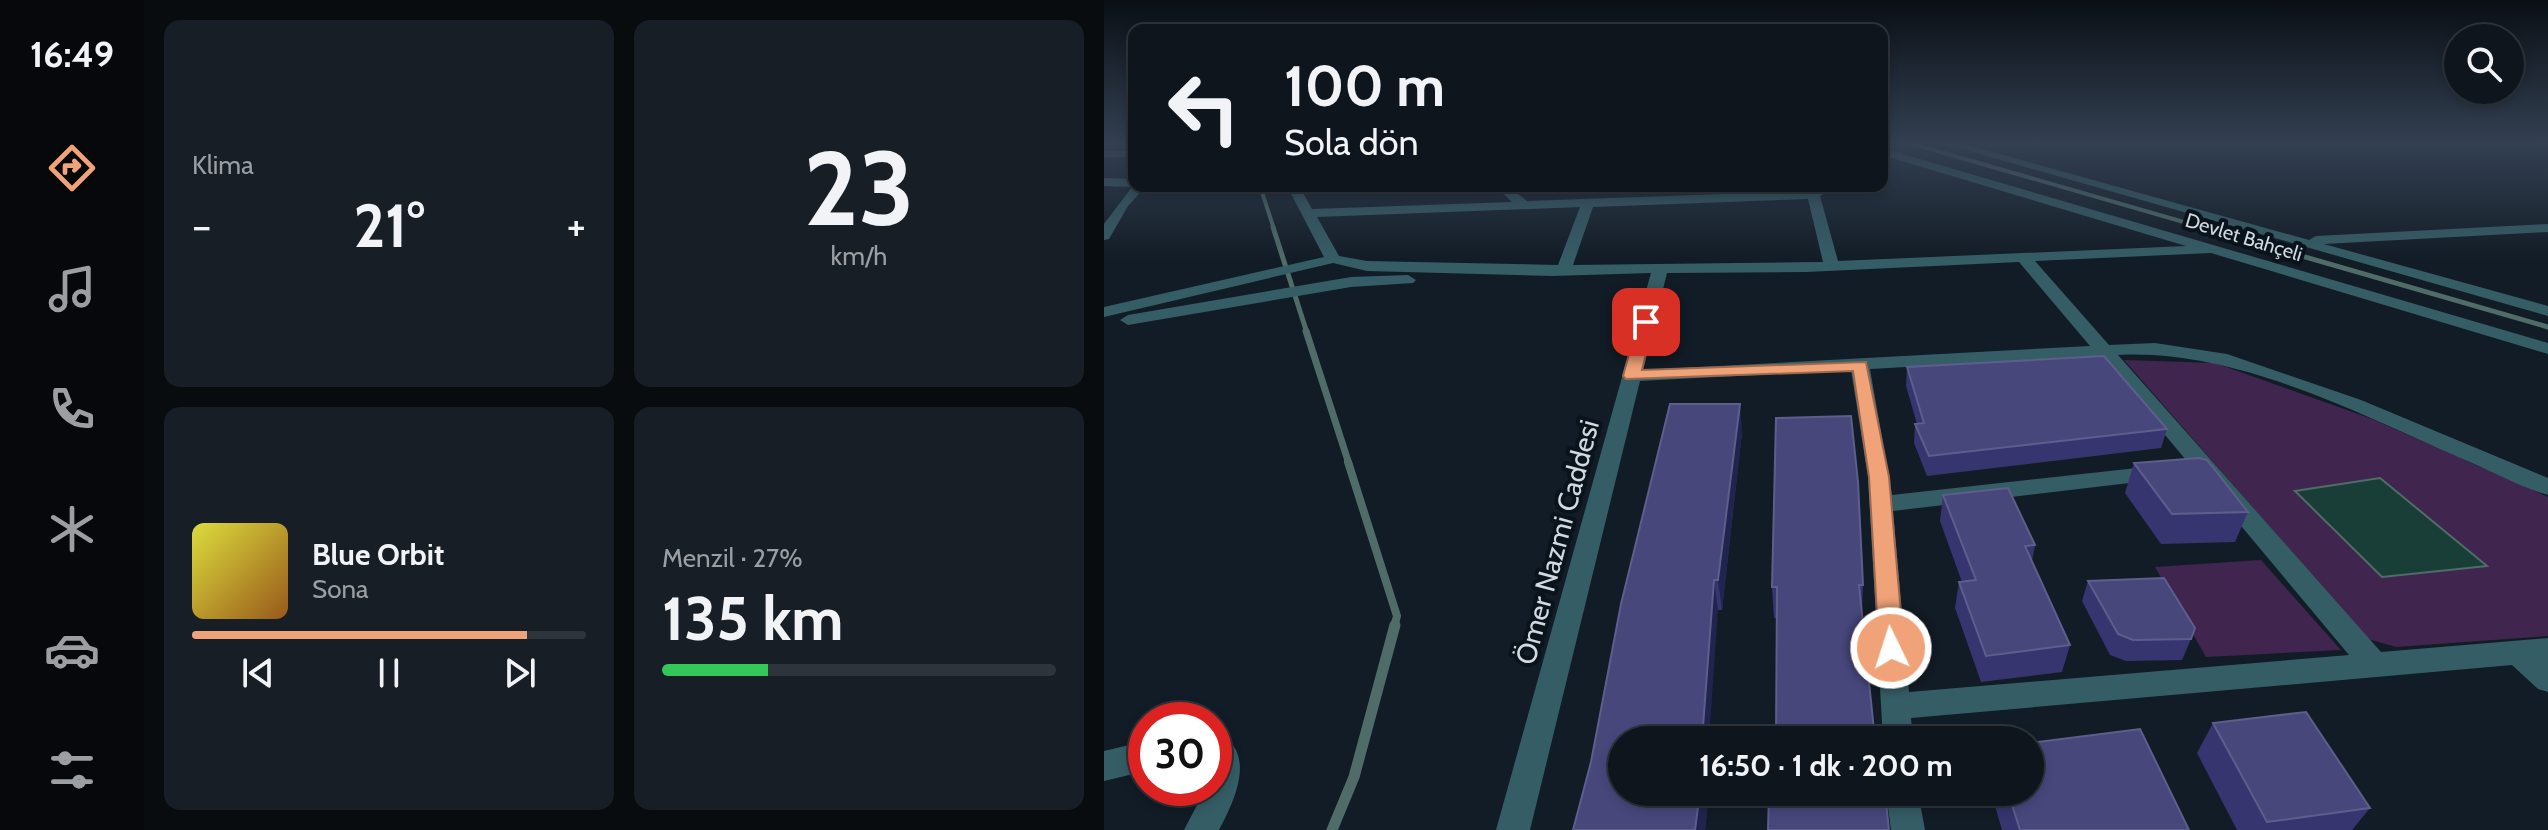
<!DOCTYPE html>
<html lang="tr">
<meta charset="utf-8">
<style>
:root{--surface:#0e151c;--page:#171e25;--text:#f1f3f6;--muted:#9b9fa3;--line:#2e343b;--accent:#f0a378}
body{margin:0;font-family:Cabin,sans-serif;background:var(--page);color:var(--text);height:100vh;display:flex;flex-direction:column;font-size:30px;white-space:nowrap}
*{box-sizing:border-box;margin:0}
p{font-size:26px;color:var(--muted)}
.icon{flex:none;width:44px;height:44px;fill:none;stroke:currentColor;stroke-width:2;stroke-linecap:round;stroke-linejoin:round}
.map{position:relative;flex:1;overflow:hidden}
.details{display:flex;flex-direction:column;gap:20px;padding:20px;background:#080c0f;width:960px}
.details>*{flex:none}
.top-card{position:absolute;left:24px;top:24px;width:760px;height:168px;border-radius:16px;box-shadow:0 4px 12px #0003,0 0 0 2px var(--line);background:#0e151c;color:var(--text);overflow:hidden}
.tools{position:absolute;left:1340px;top:24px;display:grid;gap:16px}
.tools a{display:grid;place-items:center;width:80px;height:80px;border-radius:50%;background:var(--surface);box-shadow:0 4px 12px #0003,0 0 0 2px var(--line);font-size:40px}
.speed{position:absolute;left:24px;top:702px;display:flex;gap:16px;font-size:40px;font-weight:700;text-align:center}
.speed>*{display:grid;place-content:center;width:104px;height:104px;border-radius:50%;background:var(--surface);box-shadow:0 4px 12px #0003,0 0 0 2px var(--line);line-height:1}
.speed .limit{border:12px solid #d22;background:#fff;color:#111}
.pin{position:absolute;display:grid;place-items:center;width:68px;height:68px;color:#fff;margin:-34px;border-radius:16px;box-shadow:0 4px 12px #0006}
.me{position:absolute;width:88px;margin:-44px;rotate:356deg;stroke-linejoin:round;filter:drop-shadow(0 0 6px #0008)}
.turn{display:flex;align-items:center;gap:28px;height:168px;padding:0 24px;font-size:36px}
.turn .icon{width:104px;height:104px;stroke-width:2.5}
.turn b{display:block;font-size:56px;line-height:68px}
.big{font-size:60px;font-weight:700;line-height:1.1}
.details .card{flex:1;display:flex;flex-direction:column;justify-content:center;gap:12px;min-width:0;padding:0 28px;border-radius:16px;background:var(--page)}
.details .dial{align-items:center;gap:0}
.dial b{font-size:104px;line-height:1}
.song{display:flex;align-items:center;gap:24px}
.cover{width:96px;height:96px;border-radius:12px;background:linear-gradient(135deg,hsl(60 70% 55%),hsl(30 70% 35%))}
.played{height:8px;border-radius:4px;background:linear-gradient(90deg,var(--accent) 85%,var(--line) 85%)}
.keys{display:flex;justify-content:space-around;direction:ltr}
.heat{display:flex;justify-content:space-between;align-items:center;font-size:44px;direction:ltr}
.charge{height:12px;border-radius:6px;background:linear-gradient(90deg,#34c759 27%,var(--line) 0)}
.details .tiles{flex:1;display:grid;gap:20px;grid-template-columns:repeat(2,1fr)}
.trip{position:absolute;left:504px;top:726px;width:436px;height:80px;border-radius:40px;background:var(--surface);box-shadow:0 4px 12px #0003,0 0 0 2px var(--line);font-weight:700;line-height:80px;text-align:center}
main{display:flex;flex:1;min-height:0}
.menu{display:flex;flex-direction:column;width:144px;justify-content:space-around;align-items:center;background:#06080b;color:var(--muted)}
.menu .icon{width:56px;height:56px}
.menu .active{color:var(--accent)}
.menu b{font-size:36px;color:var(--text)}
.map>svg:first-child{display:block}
</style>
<main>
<nav class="menu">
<b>16:49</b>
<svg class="icon active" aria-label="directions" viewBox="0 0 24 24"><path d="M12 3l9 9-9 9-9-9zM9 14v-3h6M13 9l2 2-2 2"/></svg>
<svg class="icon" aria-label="music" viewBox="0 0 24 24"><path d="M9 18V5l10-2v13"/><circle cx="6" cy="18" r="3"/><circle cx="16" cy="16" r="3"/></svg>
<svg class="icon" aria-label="phone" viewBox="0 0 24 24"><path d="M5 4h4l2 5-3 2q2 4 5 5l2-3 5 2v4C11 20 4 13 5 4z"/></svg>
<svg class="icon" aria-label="climate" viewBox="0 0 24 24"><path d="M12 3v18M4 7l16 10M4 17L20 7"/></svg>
<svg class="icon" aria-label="car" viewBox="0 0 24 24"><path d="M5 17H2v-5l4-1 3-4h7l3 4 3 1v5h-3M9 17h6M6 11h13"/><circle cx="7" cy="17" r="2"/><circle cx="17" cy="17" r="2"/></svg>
<svg class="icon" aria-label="filters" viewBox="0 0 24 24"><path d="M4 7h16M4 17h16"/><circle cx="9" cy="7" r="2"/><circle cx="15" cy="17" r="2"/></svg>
</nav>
<section class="details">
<div class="tiles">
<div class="card"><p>Klima</p>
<div class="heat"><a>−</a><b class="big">21°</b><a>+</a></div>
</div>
<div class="card dial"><b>23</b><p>km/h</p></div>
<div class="card">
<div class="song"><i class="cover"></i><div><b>Blue Orbit</b><p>Sona</p></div></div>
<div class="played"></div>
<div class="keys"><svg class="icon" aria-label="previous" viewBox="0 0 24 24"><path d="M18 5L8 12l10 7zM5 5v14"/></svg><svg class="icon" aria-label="pause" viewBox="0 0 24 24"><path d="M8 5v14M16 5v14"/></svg><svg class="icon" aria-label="next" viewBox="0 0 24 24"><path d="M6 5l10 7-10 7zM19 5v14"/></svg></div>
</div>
<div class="card"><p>Menzil · 27%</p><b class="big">135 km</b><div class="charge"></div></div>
</div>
</section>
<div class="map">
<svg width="1444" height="830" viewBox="0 0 1444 830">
<rect width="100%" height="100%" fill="#121c26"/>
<g fill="#40254f">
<path d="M1020,360L1111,363L1268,419L1444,497V636L1292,647L1264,639Z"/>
<path d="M1157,560L1237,650L1102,657L1051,567Z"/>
</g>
<path fill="#193d37" stroke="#506c69" stroke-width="2" d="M1276,478L1383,566L1278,577L1191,491Z"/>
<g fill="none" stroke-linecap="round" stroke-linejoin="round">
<g stroke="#506c69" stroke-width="4">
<path d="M809,144L1104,229"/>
<path d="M156,186L170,229"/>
</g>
<g stroke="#506c69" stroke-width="5">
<path d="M169,227L203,333"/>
<path d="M1097,227L1444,327"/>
</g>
<path stroke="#506c69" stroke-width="7" d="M202,331L245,464"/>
<path stroke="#506c69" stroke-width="8" d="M244,462L293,616L290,627"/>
<path stroke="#506c69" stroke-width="11" d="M228,830L250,777L291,625"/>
<g fill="#355d66" fill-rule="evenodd">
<path d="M841,144H860L1205,240L1212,236L1444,224V232L1220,244L1444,306V316Z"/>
<path d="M778,148L1444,343V354L1107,253L931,261L1005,345L1051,343L1123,354L1257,400L1444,478V495C1413,486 1384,469 1354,457C1250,411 1130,349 1014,355L1277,652L1444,638V692L1434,689L1408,665L807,718L809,740H779L764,477L747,370L536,381L426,830H392L547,273L448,276L263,271L229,263L0,317V307L220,257L183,186H195L208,209L408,202L391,186H404L423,201L706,191L717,186H732L716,196L734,261L1082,246L778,155ZM704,199L719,262L469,265L489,207ZM476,207L454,265L263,261L235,256L213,217ZM915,262L986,346L539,370L563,273L702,272ZM995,356L1245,655L805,692L789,511L1051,480L1062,473L1051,466L788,495L766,369Z"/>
<rect x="0" y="151" width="30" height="6"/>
<path d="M0,178L30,179V186H42L24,206L5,239L0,240V224L28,187L0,186Z"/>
<path d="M304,275L312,280L309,283L247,287L24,325L16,320L24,315L247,277Z"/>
<path d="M110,732C155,749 131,800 115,830H80L102,788H110Z"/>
<path d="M42,741V771L0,781V751Z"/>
<path d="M782,792H814L821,830H787Z"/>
</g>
</g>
<g fill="#373570">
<path d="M803,367L1063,429L1057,448L823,476L810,443L811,424H813L802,386Z"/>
<path d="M638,432L618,610H614L518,740L605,792L601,830H469L487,762Z"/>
<path d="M1030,463L1144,512L1131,542L1057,544L1021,493Z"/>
<path d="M839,495L931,545L928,561L966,645L958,672L877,682L851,608L855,582H858L836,521Z"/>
<path d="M984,581L1087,639L1078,660L1022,661L1006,655L978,601Z"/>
<path d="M759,585L758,608L672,740L673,618H670L668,587Z"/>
<path d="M1109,723L1266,808L1248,830H1133L1093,753Z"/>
<path d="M887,792H926L1085,830H898Z"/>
</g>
<g fill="#21244e">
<path d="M636,404L638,432L618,610L614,580Z"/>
<path d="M610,580L614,610L605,740H598Z"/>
<path d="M596,792H605L601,830H591Z"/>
</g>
<g fill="#47477c" stroke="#5d5e8c" stroke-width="2">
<path d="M1000,356L1063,429L825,456L811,424L820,423L803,367Z"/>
<path d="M566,404H636L614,580H610L598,740H518V792H596L591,830H469L487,762L517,604Z"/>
<path d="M747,416L754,482L759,585H755L771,740H776H672L673,587H668L672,418Z"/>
<path d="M1095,458L1103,460L1144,512L1068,514L1030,463Z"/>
<path d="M904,488L931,545L921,546L966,645L882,656L855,582L872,580L839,495Z"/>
<path d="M1060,578L1091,628L1087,639L1029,640L1014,634L984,581Z"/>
<path d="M1202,712L1266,808L1163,822L1109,723Z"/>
<path d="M1036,729L1085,830H916L904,792H926V743Z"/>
<path d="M665,792H781L785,830H664Z"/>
</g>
<linearGradient id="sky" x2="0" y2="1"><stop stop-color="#0a0f15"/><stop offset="0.55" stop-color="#334052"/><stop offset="1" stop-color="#334052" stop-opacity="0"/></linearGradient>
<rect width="1444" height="261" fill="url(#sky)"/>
<path fill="#f0a378" stroke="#9c6a4e" stroke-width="2" d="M542,318L550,322L538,370L762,362L785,477L800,648L796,656L787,659L778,656L775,648L765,477L749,371L522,379L519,376L534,322Z"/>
<g text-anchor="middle" stroke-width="8" stroke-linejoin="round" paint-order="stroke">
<g font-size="20" fill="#d2d8df" stroke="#09131c">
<text transform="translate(1140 237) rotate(17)" y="7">Devlet Bahçeli</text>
</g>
<g font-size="28" fill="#d2d8df" stroke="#09131c">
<text transform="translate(453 542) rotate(-75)" y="10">Ömer Nazmi Caddesi</text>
</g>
</g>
</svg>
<div class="tools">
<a><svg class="icon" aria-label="search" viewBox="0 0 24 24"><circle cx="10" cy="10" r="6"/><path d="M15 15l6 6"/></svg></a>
</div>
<div class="speed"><div class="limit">30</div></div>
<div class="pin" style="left:542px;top:322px;background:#d93025"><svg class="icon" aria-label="arrive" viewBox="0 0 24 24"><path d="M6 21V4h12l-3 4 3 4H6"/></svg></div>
<svg class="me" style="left:787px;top:648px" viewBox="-20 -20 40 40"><circle r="17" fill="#f0a378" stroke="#fff" stroke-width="3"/><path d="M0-11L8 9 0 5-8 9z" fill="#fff"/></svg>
<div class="trip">16:50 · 1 dk · 200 m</div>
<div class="top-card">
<div class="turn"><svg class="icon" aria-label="left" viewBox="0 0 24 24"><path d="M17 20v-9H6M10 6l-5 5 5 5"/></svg><div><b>100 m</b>Sola dön</div></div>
</div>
</div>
</main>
